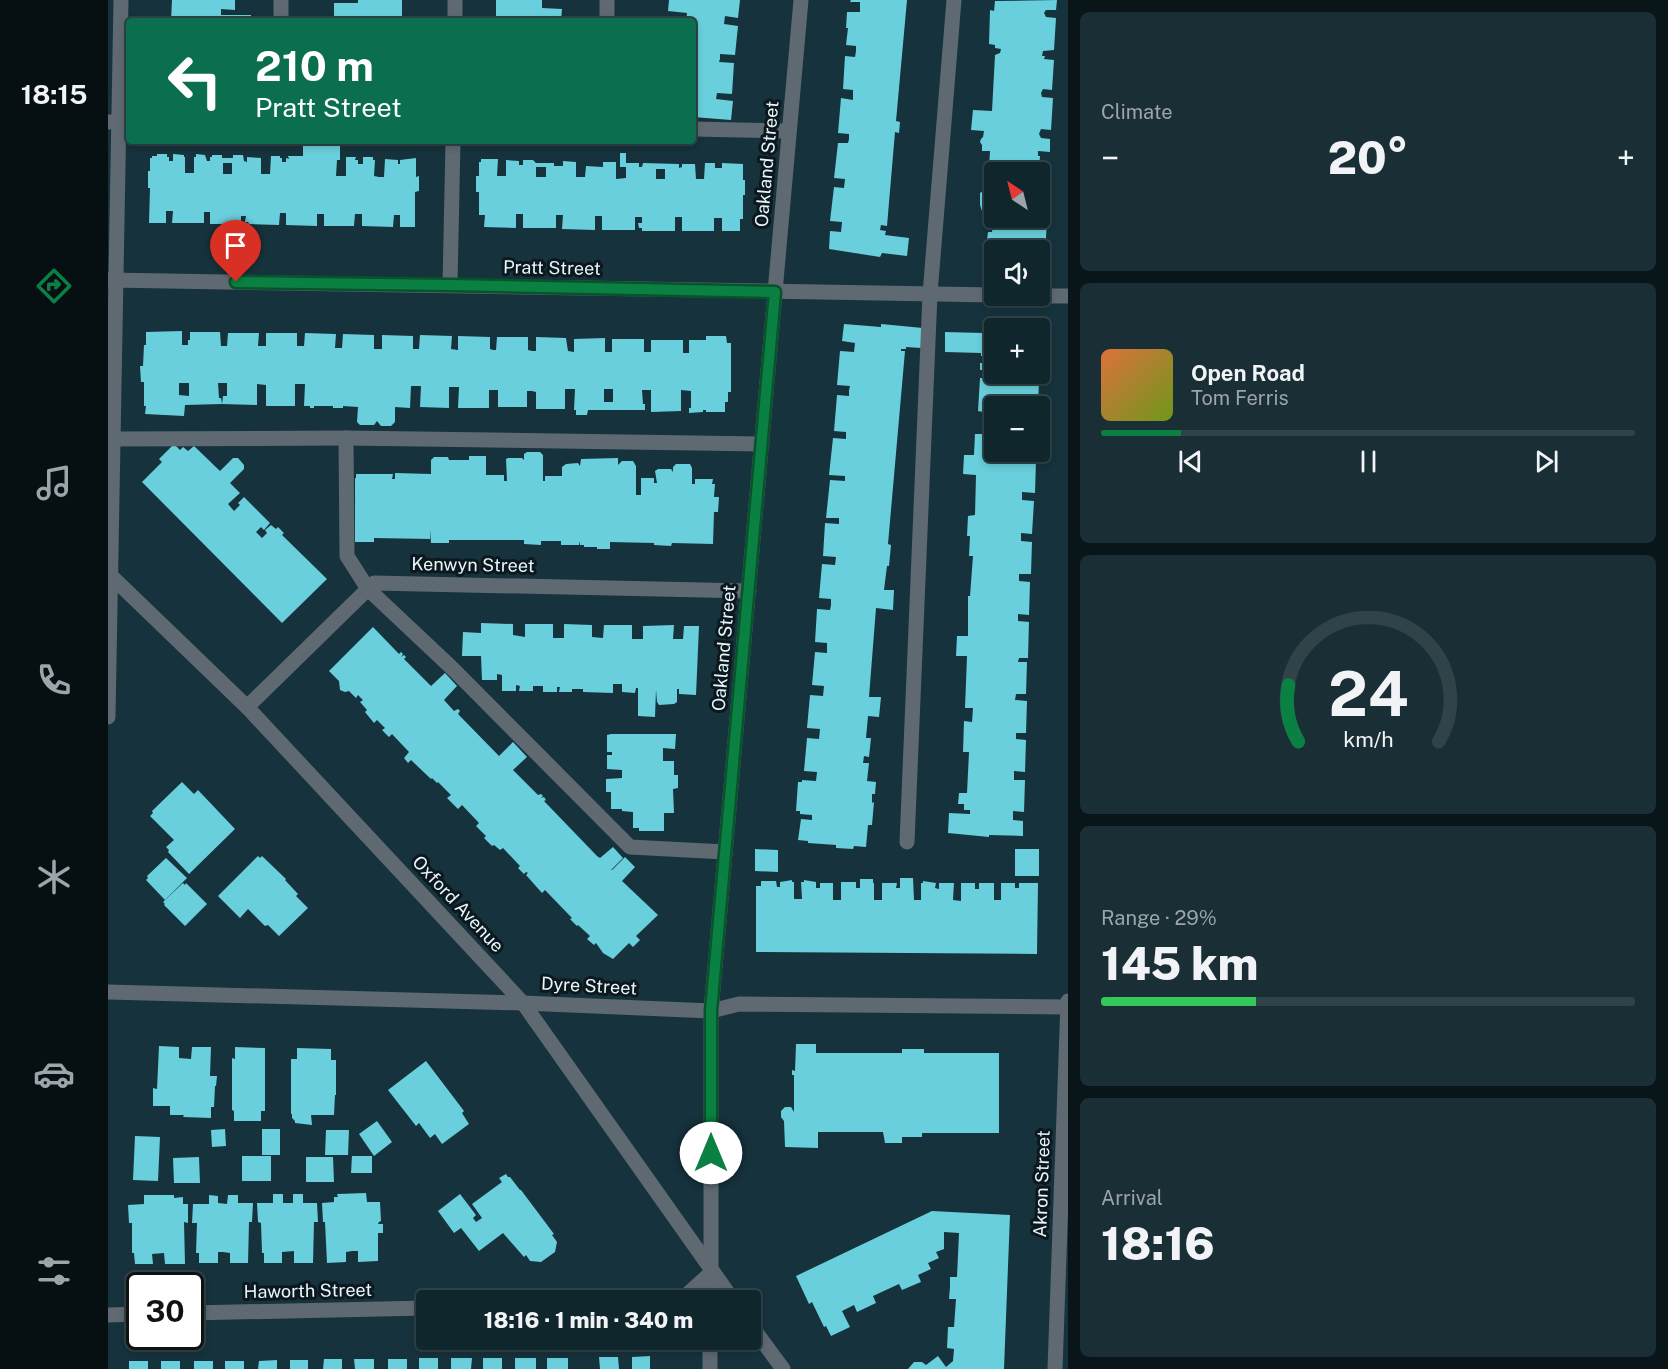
<!DOCTYPE html>
<meta charset="utf-8">
<style>
:root{--surface:#10262d;--page:#192e35;--text:#f1f3f6;--muted:#9ca5aa;--line:#304349;--accent:#0b8043}
body{margin:0;font-family:"Public Sans",sans-serif;background:var(--page);color:var(--text);height:100vh;display:flex;flex-direction:column;font-size:22px;white-space:nowrap}
*{box-sizing:border-box;margin:0}
p{font-size:20px;color:var(--muted)}
.icon{flex:none;width:33px;height:33px;fill:none;stroke:currentColor;stroke-width:2;stroke-linecap:round;stroke-linejoin:round}
.map{position:relative;flex:1;overflow:hidden}
.side{display:flex;flex-direction:column;gap:12px;padding:12px;background:#091519;width:600px}
.side>*{flex:none}
.hud{position:absolute;left:18px;top:18px;width:570px;height:126px;border-radius:6px;box-shadow:0 3px 9px #0003,0 0 0 2px var(--line);background:#0b6e4f;color:#fff;overflow:hidden}
.needle{width:39px;rotate:325deg}
.fabs{position:absolute;left:876px;top:162px;display:grid;gap:12px}
.fabs a{display:grid;place-items:center;width:66px;height:66px;border-radius:6px;background:var(--surface);box-shadow:0 3px 9px #0003,0 0 0 2px var(--line);font-size:30px}
.speed{position:absolute;left:18px;top:1272px;display:flex;gap:12px;font-size:30px;font-weight:700;text-align:center}
.speed>*{display:grid;place-content:center;width:78px;height:78px;border-radius:50%;background:var(--surface);box-shadow:0 3px 9px #0003,0 0 0 2px var(--line);line-height:1}
.speed .limit{border:3px solid #111;border-radius:9px;background:#fff;color:#111}
.pin{position:absolute;display:grid;place-items:center;width:51px;height:51px;color:#fff;margin:-62px -26px;border-radius:50% 50% 50% 0;rotate:-45deg;box-shadow:0 0 6px #0007}
.pin .icon{rotate:45deg}
.me{position:absolute;width:66px;margin:-33px;rotate:0deg;stroke-linejoin:round;filter:drop-shadow(0 0 4px #0008)}
.turn{display:flex;align-items:center;gap:21px;height:126px;padding:0 30px;font-size:27px}
.turn .icon{width:78px;height:78px;stroke-width:2.5}
.turn b{display:block;font-size:42px;line-height:51px}
.big{font-size:45px;font-weight:800;line-height:1.1}
.side .card{flex:1;display:flex;flex-direction:column;justify-content:center;gap:9px;min-width:0;padding:0 21px;border-radius:9px;background:var(--page)}
.side .dial{align-items:center;gap:0}
.dial svg{height:156px;overflow:visible;fill:none;stroke:var(--line);stroke-width:7;stroke-linecap:round;text-anchor:middle}
.dial text{fill:var(--text);stroke:none}
.song{display:flex;align-items:center;gap:18px}
.cover{width:72px;height:72px;border-radius:9px;background:linear-gradient(135deg,hsl(20 70% 55%),hsl(80 70% 35%))}
.played{height:6px;border-radius:3px;background:linear-gradient(90deg,var(--accent) 15%,var(--line) 15%)}
.keys{display:flex;justify-content:space-around;direction:ltr}
.heat{display:flex;justify-content:space-between;align-items:center;font-size:33px;direction:ltr}
.charge{height:9px;border-radius:4px;background:linear-gradient(90deg,#34c759 29%,var(--line) 0)}
.trip{position:absolute;left:308px;top:1290px;width:345px;height:60px;border-radius:6px;background:var(--surface);box-shadow:0 3px 9px #0003,0 0 0 2px var(--line);font-weight:800;line-height:60px;text-align:center}
main{display:flex;flex:1;min-height:0}
.menu{display:flex;flex-direction:column;width:108px;justify-content:space-around;align-items:center;background:#060f12;color:var(--muted)}
.menu .icon{width:42px;height:42px}
.menu .active{color:var(--accent)}
.menu b{font-size:27px;color:var(--text)}
.map>svg:first-child{display:block}
</style>
<main>
<nav class="menu">
<b>18:15</b>
<svg class="icon active" aria-label="directions" viewBox="0 0 24 24"><path d="M12 3l9 9-9 9-9-9zM9 14v-3h6M13 9l2 2-2 2"/></svg>
<svg class="icon" aria-label="music" viewBox="0 0 24 24"><path d="M9 18V5l10-2v13"/><circle cx="6" cy="18" r="3"/><circle cx="16" cy="16" r="3"/></svg>
<svg class="icon" aria-label="phone" viewBox="0 0 24 24"><path d="M5 4h4l2 5-3 2q2 4 5 5l2-3 5 2v4C11 20 4 13 5 4z"/></svg>
<svg class="icon" aria-label="climate" viewBox="0 0 24 24"><path d="M12 3v18M4 7l16 10M4 17L20 7"/></svg>
<svg class="icon" aria-label="car" viewBox="0 0 24 24"><path d="M5 17H2v-5l4-1 3-4h7l3 4 3 1v5h-3M9 17h6M6 11h13"/><circle cx="7" cy="17" r="2"/><circle cx="17" cy="17" r="2"/></svg>
<svg class="icon" aria-label="filters" viewBox="0 0 24 24"><path d="M4 7h16M4 17h16"/><circle cx="9" cy="7" r="2"/><circle cx="15" cy="17" r="2"/></svg>
</nav>
<div class="map">
<svg width="960" height="1369" viewBox="0 0 960 1369">
<rect width="100%" height="100%" fill="#16323c"/>
<g fill="#69cfdc" fill-rule="evenodd">
<path d="M64,0H127V10L113,9V15H143V21H63Z"/>
<path d="M250,0H294V21H207V18L226,17V3H250Z"/>
<path d="M388,0H434V8L454,9L453,21H388Z"/>
<path d="M561,0H632L630,18L617,16L616,24L630,26L627,55L612,54V59L611,62L626,63L624,94L609,93L608,99L625,101L623,120L585,117V21H578L579,13L560,11Z"/>
<path d="M743,0H799L788,121L792,122L791,133L787,132L779,226L773,225L772,230L778,231L777,235L801,238L799,256L774,253L772,257L721,249L722,231L733,232L734,222L722,221L726,187L736,188L737,179L726,178L730,143H740L741,139V134L730,133L733,98L745,100V90L735,89L737,56L747,57L748,51V46L738,45L740,28H738L739,12H752V2H742Z"/>
<path d="M949,0L948,10H938L936,13L938,17L948,18L946,50L935,51L934,56H937L936,59L946,60L944,90L935,89L933,93L934,97L945,98L943,130L933,129L931,134L933,138L942,139V152L930,151V156H932L931,172H887V168H881L882,151H874V145L872,142L873,139L875,137L876,131L863,130L865,110L884,111L887,55L892,53L893,49L887,48V45L881,44L882,10L886,11L887,1Z"/>
<path d="M214,141H232V160H229L228,176H238V157H248L247,160H250V164H255V157H265V160H267L266,176L271,177H276L277,159L290,160V164H292V160L308,158V177L311,176V191L307,192V227H292V215H286L285,227L254,226V214H247L246,226H216V214H209V226L178,225V213H172L171,225L141,224L140,222H137L138,216H133V224H102V212H96V223H64L65,211H58V223H41L42,188H40V171H42V158H44V156H49V154H59V157H61V161H65V154L76,155V157H77V173H86V157H88V154L97,155L99,161H102V157H104V155H114V158H125V155H135L136,161L139,162V157L153,158V174H162L163,156H172V158H174V162H178V158L181,159L180,156H195V144H214ZM115,163H124V174H115Z"/>
<path d="M512,153H518V163H531V167H534L535,163L571,164V168L574,167V164H587L588,179H596L597,163H607V168H614V163L635,164V180H637V195H635V219H632V231H614V218H606V231H574V217H567V231H534V228H531L530,223H534V217H527V230H494V216H487V230L454,229L455,215H448V228H415V214H408V228L376,227L377,215H371V192H368V176H371V162H373V159H390L389,176H398V160L411,161V165H415V160H425L428,163H446V166H455V161L468,162V177H477L478,166L495,167V162H508V179L518,178V167H512ZM428,167H438V177H428ZM548,169H557V179H548Z"/>
<path d="M875,191L886,192V218L939,219L937,256L932,255V250H886V256L877,255L880,232H884L885,222H878L879,215H884L885,212L874,211L872,205V193Z"/>
<path d="M736,324L773,327V324L815,328L813,348L798,347V349H793V351H797L780,544L783,545L781,566H779L776,590H786L785,610L768,608L761,697H773L771,717L760,716L758,738H763L761,757L756,756L755,763H761L759,781L768,782L767,794H764V803L766,802L764,825H760L758,847L746,846L745,849L728,848V845L700,843V841L690,840L693,819L704,820V815L692,814V811H688L690,782H694V780L708,781L709,772L696,771L699,738L711,739L712,729L699,728L702,695L715,696L716,686L704,685L707,652L719,653V643L707,642L709,609L722,610L723,605V599L711,598L714,564L727,565L728,557L715,556L717,523L731,524V518H718L722,480L737,481V476L721,475L725,438L738,439V432L726,431L729,395L741,396V390L742,386L729,385L732,351L746,352L747,343L734,341Z"/>
<path d="M876,330L886,331V374H920L919,380H931L930,406H886V452H916V460H928L927,493L914,492V500L926,501L924,534L913,533V541L924,542L923,574H911V581L922,582L921,615L910,614V621L921,622L920,658H911L910,662H919L918,694H908L907,700L919,701L918,733H908V739L918,740L917,772L906,771V780H917L916,812L905,811V820L915,821V836L881,835V837L840,833L841,813L862,814V810H856V804H850L851,793H859L861,752H855L856,721L864,722L865,708H857L859,656H848L849,636H860V596H862L865,556H861L862,536H859L860,516L867,515L868,475L855,474L856,455H866L867,434H875V412L870,411L872,378H877V370H872V363H878V356H873V353L837,352V332L876,333Z"/>
<path d="M74,331V345H80V340H82V332H112L113,346H119L120,333H151L150,346H158V333H189V346H196L197,333L228,334L227,348H234L235,334L266,335V349H274V335L305,336V349H311L312,335L344,336L343,349L350,350V336L382,337V349L385,350H388L389,337H420V350L424,351H428V337L458,338L460,351L466,352V339L497,338V352H504V339H536V352H543V340H575V353H581V340H598V336H618L619,343H623V392H620V402H617V412H598V410H595V412L581,413V408H583V391L573,390V411L543,412V390H534L535,404H537V410H480L479,415H468V410H466L467,389H457V409H428V392L424,391H419V407H390V390H381V408H350L351,387H341V408L312,407L313,386H303L302,408L287,407V422L283,426H273L269,421L266,425H252L249,422L250,407L235,406V408H225V406H206V408H202V406H196L197,384H187V406H158V385L149,384V405L114,404L115,396H119V383H110L111,398H113L114,404L77,405L76,416L37,414L38,406H36V382H33L32,366H35L36,345H38V332ZM71,383H81V396L71,395ZM496,389H505V402H496Z"/>
<path d="M66,444L72,450L75,447L80,451L86,446L112,471L125,458H130L136,465V469L122,483L132,493L120,504L126,511L132,505L130,503L136,497L162,523L156,530L153,527L148,532L154,538L159,533L157,530L163,525L168,529L170,527L176,533L174,535L219,579L174,623L34,482L54,462L51,459Z"/>
<path d="M419,452H432L435,455V481H437V476H454V467L458,464L470,463L472,466L473,459L510,458V465L514,461H525L528,466V495H533V478H546V483H549L547,471L550,469H563L565,472V467L568,464H582L584,468V484H587V479H605L604,484H607L606,497H611L610,512H606L605,544L564,543L563,546L546,545V543L502,542V549H489V547H476V545H472V541L471,545H453V541H433V545L416,544V540H341V543H323L322,530V539L266,538V542H247V478H248V474H285L284,479H287V473L323,474V460L326,457H340L341,460H361V456H378V475H396V481H399L398,459L400,458H414L416,460V454Z"/>
<path d="M373,623L405,624V635L417,637V624H445V638H456V624L484,625V637L495,638L496,625H524V639H535V626L566,625L565,639H575L576,626H591L588,695L571,694V689H569V702L566,704L551,705L549,702L548,690L547,717L530,716V688H528L527,693L514,692V684H505V693L475,692V689H464V692H451L452,687H449V692H435V686H425V691H411L412,686L408,685V691H394V675L389,674V680H374L373,656H354L355,632L373,633Z"/>
<path d="M265,627L291,654L293,652L295,654L293,657L296,655L298,657L296,659L323,686L337,673L349,686L336,700L346,711L350,709L352,711L350,714L391,756L405,742L419,757L405,770L430,795L433,794L435,796L433,798L436,797L438,800L436,801L489,856L492,858L505,847L515,858L503,870H504L517,857L527,867L514,881L550,915L528,936L532,940L525,947L521,943L505,959L495,953L488,943L486,945L479,939L482,936L470,925L469,926L462,919L464,918L437,890L434,893L418,875L420,873L418,872L416,874L410,868L412,866L395,848L392,850L386,845L384,846L376,838L378,836L368,826L371,823L354,805L350,809L339,798L343,795L330,782L329,783L324,778L323,779L303,760L300,763L296,758L301,752L284,734L281,737L274,730L277,728L269,720L266,723L257,712L259,710L252,702L255,700L250,695L248,698L241,691L237,692L232,690L231,681L221,671Z"/>
<path d="M503,734H568L567,749L555,748V761H566V775H570V788L565,789L566,813H556V831H531V828H525V812L514,811V809H503V792H498V779L514,778V770L499,769V755H504V752H499V735Z"/>
<path d="M74,782L86,794L90,790L127,829L81,874L60,852L61,850L58,847L66,840L42,816L45,813L44,811Z"/>
<path d="M647,849L670,850V872L647,871Z"/>
<rect x="907" y="849" width="24" height="27"/>
<path d="M150,856L152,858L154,856L178,879L177,880L190,894L188,896L200,908L171,936L160,925L157,926L140,909L132,918L110,896Z"/>
<path d="M58,858L79,878L57,900L38,880L40,878L39,876Z"/>
<path d="M792,878H805L806,900H813V883H815V881L828,883L827,888L831,889V883H846L845,900L853,901V883H867V889H871V883H886V900H893V883H907V888H911V883H930L929,954L648,952V886H653V881H668L669,887H672V882L684,880V882H686V899H694L693,882H696V880L708,882V888H712V883H725V900H733V882H748V888H752V879H765V883H766V900H774V883H789L788,888H792Z"/>
<path d="M75,883L77,885L78,883L99,904L77,926L56,905L57,904L55,902Z"/>
<path d="M688,1044H708V1053H794V1049H816V1053H891V1133H814V1137H794V1143H777L775,1132H710V1148L677,1147L676,1121L673,1117V1111L677,1107H683L686,1112V1075H684V1070L687,1071Z"/>
<path d="M51,1046L71,1047V1058L83,1059L84,1047H103L102,1076H109L108,1086H107L106,1107H103V1118L75,1117L76,1115H62V1106H45V1088L49,1089Z"/>
<path d="M127,1047L157,1048V1111H153V1121H126V1111L124,1110V1058L127,1059Z"/>
<path d="M189,1048L223,1049V1060H228V1095H227L226,1115H203L204,1125L187,1123V1121L184,1118V1114H183V1059H189Z"/>
<path d="M318,1061L356,1111L354,1113L361,1124L334,1144L327,1134L322,1138L311,1123L308,1126L280,1090Z"/>
<path d="M269,1121L284,1142L266,1156L251,1134Z"/>
<path d="M117,1129L118,1146L104,1147L103,1130Z"/>
<rect x="154" y="1129" width="18" height="26"/>
<path d="M218,1130H241L240,1155H217Z"/>
<path d="M27,1136L52,1137L50,1181L25,1180Z"/>
<rect x="134" y="1156" width="29" height="25"/>
<path d="M244,1156H264V1173H243Z"/>
<path d="M91,1157L92,1183H66L65,1158Z"/>
<path d="M198,1157H225L226,1182H198Z"/>
<path d="M398,1174L400,1177H402L412,1190H413L446,1234L444,1235L449,1242L447,1252L433,1262L422,1261L418,1255L416,1257L395,1233L371,1251L353,1228L346,1233L330,1211L352,1194L368,1215L365,1218L368,1222L374,1218L364,1204L394,1182L391,1178Z"/>
<path d="M258,1193L259,1202H272L273,1221L271,1222L270,1224H275V1233H270V1261L250,1262V1251H244L238,1252V1262L219,1263L217,1222H215L214,1203L226,1202V1197H230L229,1194Z"/>
<path d="M165,1194H175V1203H185V1194H195V1203H209L210,1222H206L205,1263H186V1251L174,1252V1263H156V1253H154L153,1223L150,1222L149,1203H165Z"/>
<path d="M36,1195H66V1198L75,1197V1204H80V1223L76,1222L77,1264H57L56,1253L44,1254L45,1264H27L26,1253H24V1223H21L20,1205L36,1204Z"/>
<path d="M101,1195L110,1196V1203L119,1204L120,1195H130V1203H145L144,1222H141L140,1263H122V1253L115,1252H110V1263H91V1253H88L89,1223H84L85,1204H101Z"/>
<path d="M824,1211L902,1215L896,1369H800L806,1362H814L818,1365L830,1356L838,1367L845,1361L846,1349L839,1348L840,1327H846L848,1299H841L842,1287V1277H849L851,1233L836,1232V1249L828,1252L831,1258L820,1263L823,1269L810,1275L813,1282L794,1290L791,1284L765,1296L768,1303L749,1312L746,1305L734,1311L742,1327L723,1336L718,1326L716,1327L704,1302L701,1304L688,1276Z"/>
<path d="M542,1356V1369H524V1357Z"/>
<path d="M491,1357H510L511,1369H492Z"/>
<rect x="311" y="1358" width="19" height="11"/>
<path d="M343,1358H364L363,1369H343Z"/>
<rect x="375" y="1358" width="19" height="11"/>
<rect x="407" y="1358" width="21" height="11"/>
<rect x="439" y="1358" width="21" height="11"/>
<path d="M216,1359H234V1369H215Z"/>
<path d="M246,1359H266V1369H247Z"/>
<rect x="280" y="1359" width="19" height="10"/>
<path d="M169,1360V1369H150L151,1361Z"/>
<rect x="182" y="1360" width="18" height="9"/>
<rect x="21" y="1361" width="19" height="8"/>
<rect x="53" y="1361" width="19" height="8"/>
<rect x="86" y="1361" width="19" height="8"/>
<rect x="117" y="1361" width="19" height="8"/>
</g>
<g fill="none" stroke-linecap="round" stroke-linejoin="round">
<g stroke="#5f6971" stroke-width="15">
<path d="M173,21V0"/>
<path d="M499,21V0"/>
<path d="M0,122H21"/>
<path d="M585,129L681,131"/>
<path d="M238,438L239,556L260,589L345,669L522,847L617,852"/>
<path d="M4,439L238,438L654,444"/>
<path d="M799,842L822,294L846,0"/>
</g>
<g stroke="#5f6971" stroke-width="15">
<path d="M347,21V0"/>
<path d="M0,280C296,284 591,291 886,295"/>
<path d="M342,285L345,141"/>
<path d="M900,296H960"/>
<path d="M139,707L266,583L641,591"/>
<path d="M0,717L13,0"/>
<path d="M0,992L415,1003L603,1011L631,1004L960,1007"/>
<path d="M573,1300L604,1272"/>
<path d="M603,1300V1011L693,0"/>
<path d="M82,1313L318,1308"/>
<path d="M0,1315L32,1314"/>
<path d="M602,1369V1340"/>
<path d="M947,1369L960,1001"/>
</g>
<g stroke="#5f6971" stroke-width="15">
<path d="M0,573L139,707L415,1003L625,1300"/>
<path d="M642,1324L675,1369"/>
</g>
</g>
<g fill="none" stroke-linecap="round" stroke-linejoin="round">
<defs>
<path id="route" d="M128,282L342,285L667,292L603,1011V1153"/>
</defs>
<use href="#route" stroke="#07532c" stroke-width="15"/>
<use href="#route" stroke="#0b8043" stroke-width="10"/>
</g>
<g text-anchor="middle" stroke-width="6" stroke-linejoin="round" paint-order="stroke">
<g font-size="18" fill="#e6f7fd" stroke="#0c181d">
<text transform="translate(659 164) rotate(-85)" y="6">Oakland Street</text>
<text transform="translate(444 268) rotate(1)" y="6">Pratt Street</text>
<text transform="translate(365 565) rotate(1)" y="6">Kenwyn Street</text>
<text transform="translate(616 648) rotate(-85)" y="6">Oakland Street</text>
<text transform="translate(350 904) rotate(47)" y="6">Oxford Avenue</text>
<text transform="translate(481 986) rotate(3)" y="6">Dyre Street</text>
<text transform="translate(934 1184) rotate(-88)" y="6">Akron Street</text>
<text transform="translate(200 1291) rotate(-1)" y="6">Haworth Street</text>
</g>
</g>
</svg>
<div class="fabs">
<a><svg class="needle" viewBox="-14 -14 28 28"><path d="M0-13l5 13h-10z" fill="#e53935"/><path d="M0 13l5-13h-10z" fill="#9ca5aa"/></svg></a>
<a><svg class="icon" aria-label="sound" viewBox="0 0 24 24"><path d="M4 9h4l5-4v14l-5-4H4zM17 9q2 3 0 6"/></svg></a>
<a>+</a>
<a>−</a>
</div>
<div class="speed"><div class="limit">30</div></div>
<div class="pin" style="left:128px;top:282px;background:#d93025"><svg class="icon" aria-label="arrive" viewBox="0 0 24 24"><path d="M6 21V4h12l-3 4 3 4H6"/></svg></div>
<svg class="me" style="left:603px;top:1153px" viewBox="-20 -20 40 40"><circle r="19" fill="#fff"/><path d="M0-13L10 11 0 6-10 11z" fill="#0b8043"/></svg>
<div class="trip">18:16 · 1 min · 340 m</div>
<div class="hud">
<div class="turn"><svg class="icon" aria-label="left" viewBox="0 0 24 24"><path d="M17 20v-9H6M10 6l-5 5 5 5"/></svg><div><b>210 m</b>Pratt Street</div></div>
</div>
</div>
<section class="side">
<div class="card"><p>Climate</p>
<div class="heat"><a>−</a><b class="big">20°</b><a>+</a></div>
</div>
<div class="card">
<div class="song"><i class="cover"></i><div><b>Open Road</b><p>Tom Ferris</p></div></div>
<div class="played"></div>
<div class="keys"><svg class="icon" aria-label="previous" viewBox="0 0 24 24"><path d="M18 5L8 12l10 7zM5 5v14"/></svg><svg class="icon" aria-label="pause" viewBox="0 0 24 24"><path d="M8 5v14M16 5v14"/></svg><svg class="icon" aria-label="next" viewBox="0 0 24 24"><path d="M6 5l10 7-10 7zM19 5v14"/></svg></div>
</div>
<div class="card dial"><svg viewBox="0 0 100 80">
<path d="M14 69A42 42 0 1 1 86 69"/>
<path d="M14 69A42 42 0 0 1 9 40" stroke="#0b8043"/>
<text x="50" y="56" font-size="32" font-weight="700">24</text>
<text x="50" y="72" font-size="11">km/h</text>
</svg></div>
<div class="card"><p>Range · 29%</p><b class="big">145 km</b><div class="charge"></div></div>
<div class="card"><p>Arrival</p><b class="big">18:16</b></div>
</section>
</main>
